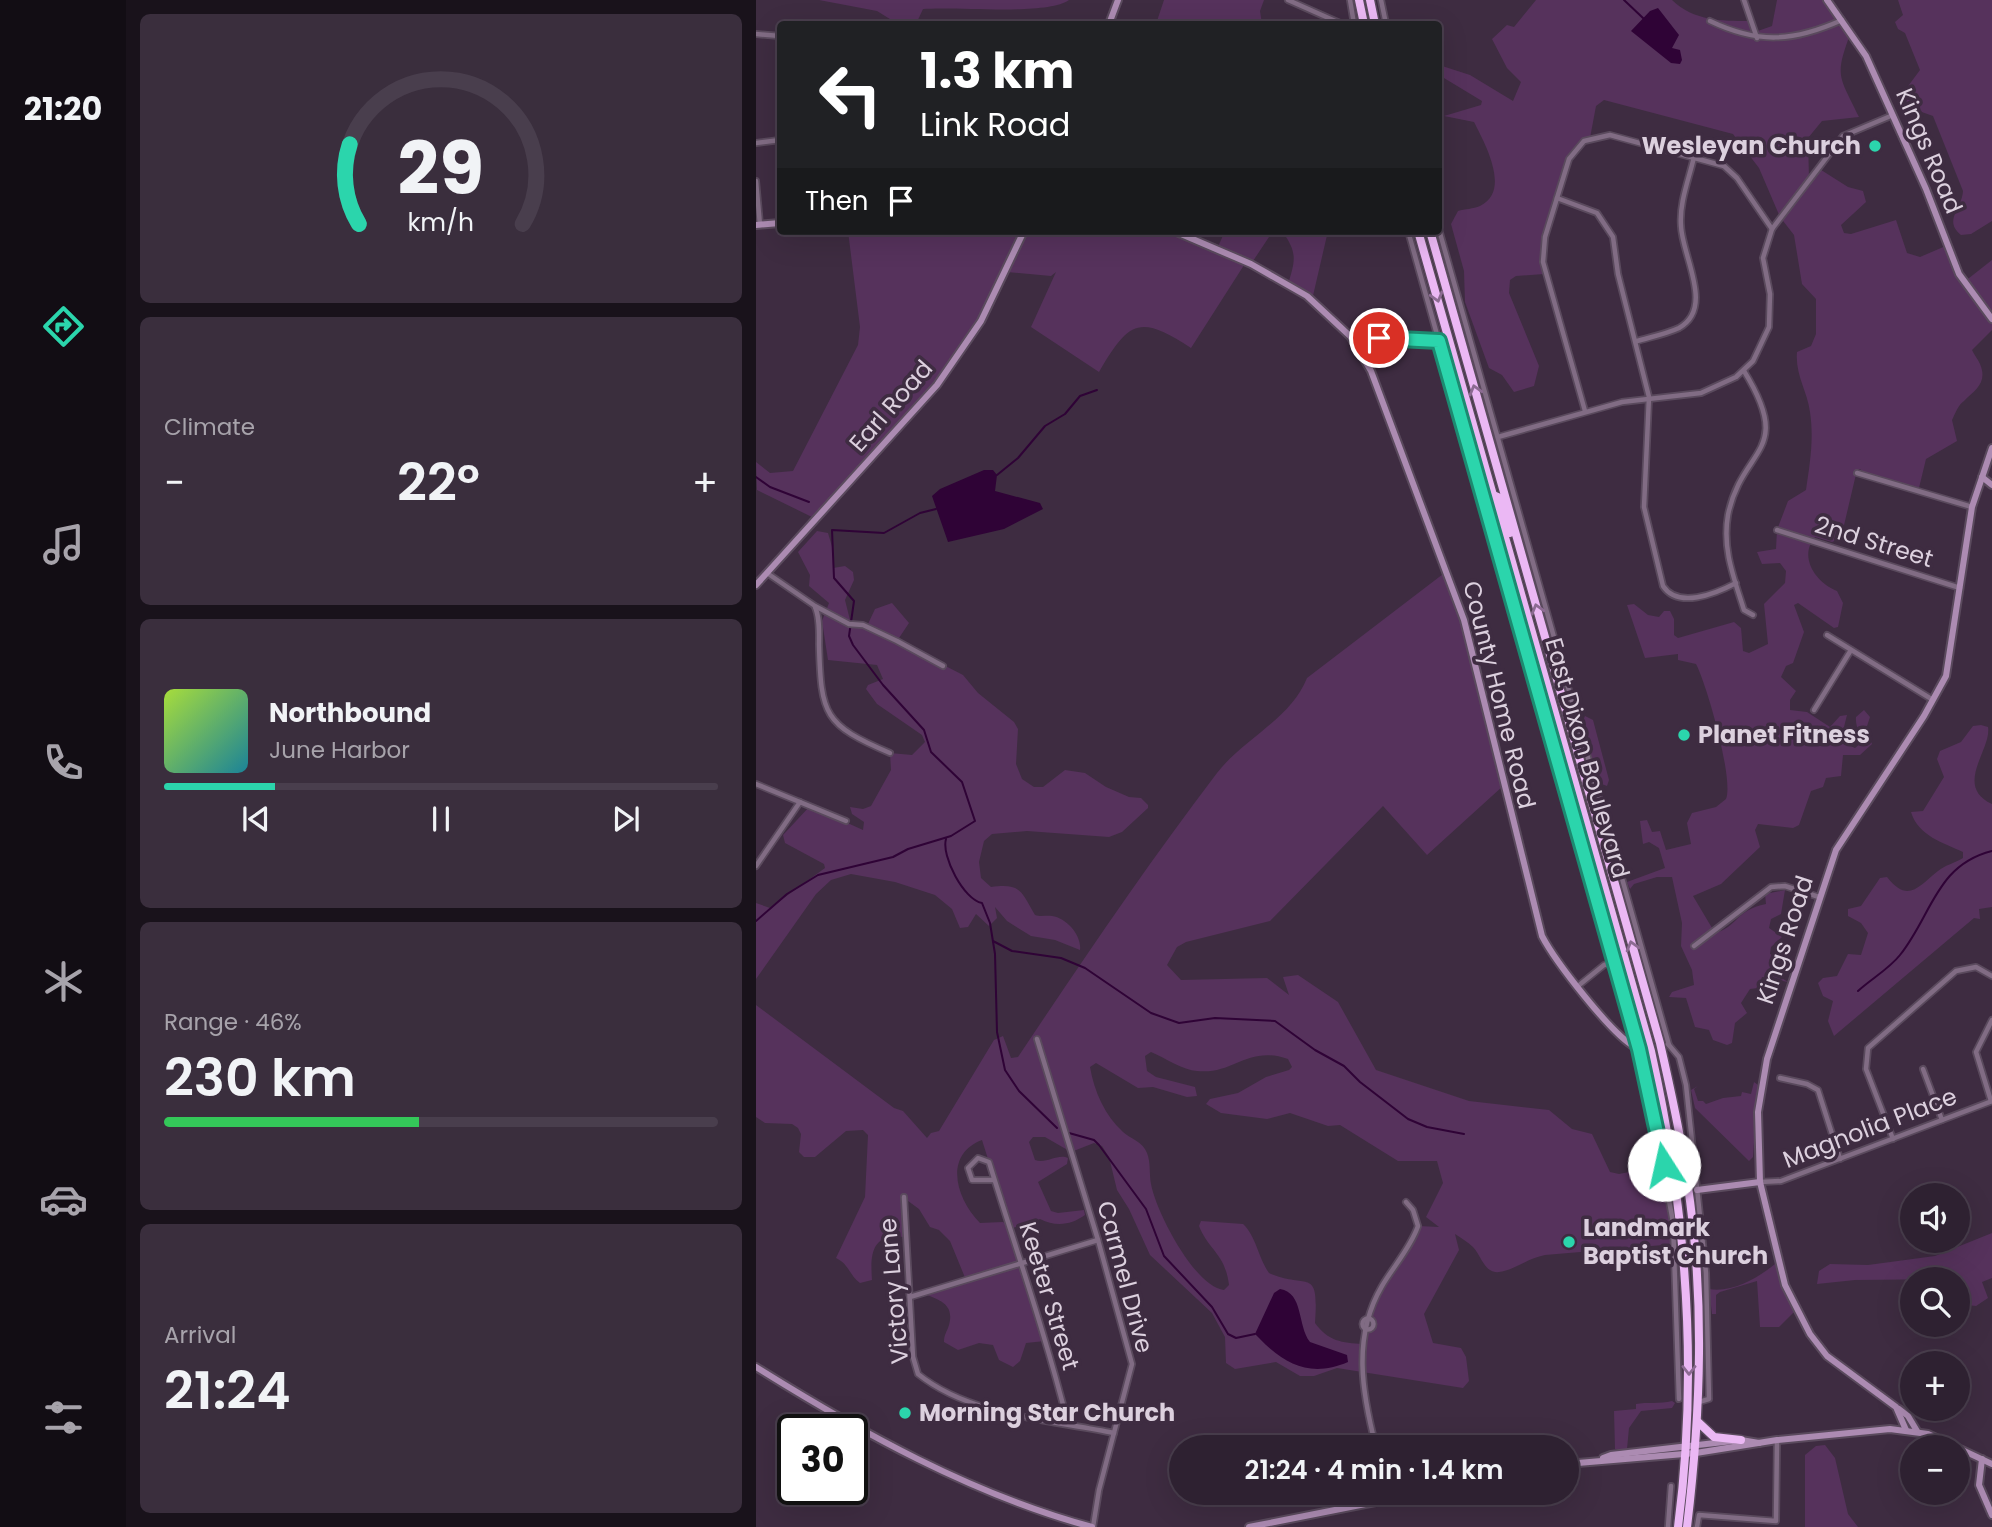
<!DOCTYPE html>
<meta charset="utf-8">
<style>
:root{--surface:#2e2131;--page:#3a2e3d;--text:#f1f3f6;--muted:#a7a3ab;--line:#493e4d;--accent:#2bd5ac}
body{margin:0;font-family:Poppins,sans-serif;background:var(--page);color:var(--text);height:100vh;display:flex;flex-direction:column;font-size:26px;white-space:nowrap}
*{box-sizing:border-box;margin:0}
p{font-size:23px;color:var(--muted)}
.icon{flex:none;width:38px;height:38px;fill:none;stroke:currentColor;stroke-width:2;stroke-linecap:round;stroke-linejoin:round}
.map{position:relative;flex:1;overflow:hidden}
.side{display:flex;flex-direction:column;gap:14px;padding:14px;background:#19121b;width:630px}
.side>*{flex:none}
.banner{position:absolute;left:21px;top:21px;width:665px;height:214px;border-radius:7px;box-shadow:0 7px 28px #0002,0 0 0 2px var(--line);background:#202124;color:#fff;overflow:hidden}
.controls{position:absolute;left:1144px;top:1183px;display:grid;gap:14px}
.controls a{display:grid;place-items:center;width:70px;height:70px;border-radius:50%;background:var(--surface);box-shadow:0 7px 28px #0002,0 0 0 2px var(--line);font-size:35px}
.speed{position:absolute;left:21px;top:1414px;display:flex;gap:14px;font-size:35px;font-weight:700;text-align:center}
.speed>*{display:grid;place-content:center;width:91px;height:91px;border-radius:50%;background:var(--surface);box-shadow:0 7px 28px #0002,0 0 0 2px var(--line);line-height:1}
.speed .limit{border:4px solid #111;border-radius:10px;background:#fff;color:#111}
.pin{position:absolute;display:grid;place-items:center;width:60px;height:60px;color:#fff;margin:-30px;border:4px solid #fff;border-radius:50%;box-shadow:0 2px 7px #0007}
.me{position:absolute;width:77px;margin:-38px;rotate:350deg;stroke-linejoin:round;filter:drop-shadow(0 0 5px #0008)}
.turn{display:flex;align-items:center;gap:24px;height:147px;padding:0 28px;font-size:32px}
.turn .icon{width:91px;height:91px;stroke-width:2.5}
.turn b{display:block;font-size:49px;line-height:60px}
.then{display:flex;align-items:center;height:66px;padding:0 28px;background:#0003;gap:14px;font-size:26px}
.big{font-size:52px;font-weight:600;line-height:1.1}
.side .card{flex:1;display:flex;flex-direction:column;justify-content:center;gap:10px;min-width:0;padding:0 24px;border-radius:10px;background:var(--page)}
.side .dial{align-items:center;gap:0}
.dial svg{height:182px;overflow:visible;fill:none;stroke:var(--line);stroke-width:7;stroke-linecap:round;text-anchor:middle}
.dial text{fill:var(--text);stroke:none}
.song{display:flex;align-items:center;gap:21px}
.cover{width:84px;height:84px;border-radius:10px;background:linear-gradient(135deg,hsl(80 70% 55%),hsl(190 70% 35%))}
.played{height:7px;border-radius:4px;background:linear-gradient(90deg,var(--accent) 20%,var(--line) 20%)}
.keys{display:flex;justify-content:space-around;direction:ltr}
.heat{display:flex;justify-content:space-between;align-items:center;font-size:38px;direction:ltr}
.charge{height:10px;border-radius:5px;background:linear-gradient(90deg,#34c759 46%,var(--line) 0)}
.trip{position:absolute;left:413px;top:1435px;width:410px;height:70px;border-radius:35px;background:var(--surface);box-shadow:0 7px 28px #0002,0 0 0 2px var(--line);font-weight:600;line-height:70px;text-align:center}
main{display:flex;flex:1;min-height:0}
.menu{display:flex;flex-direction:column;width:126px;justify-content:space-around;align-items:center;background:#120d14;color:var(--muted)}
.menu .icon{width:49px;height:49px}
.menu .on{color:var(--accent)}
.menu b{font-size:32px;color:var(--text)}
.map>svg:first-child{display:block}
</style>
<main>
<nav class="menu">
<b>21:20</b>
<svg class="icon on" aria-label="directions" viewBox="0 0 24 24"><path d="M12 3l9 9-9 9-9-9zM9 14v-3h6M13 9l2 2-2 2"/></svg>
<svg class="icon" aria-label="music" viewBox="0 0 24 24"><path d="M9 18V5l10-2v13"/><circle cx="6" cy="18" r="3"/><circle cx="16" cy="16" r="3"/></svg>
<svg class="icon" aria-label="phone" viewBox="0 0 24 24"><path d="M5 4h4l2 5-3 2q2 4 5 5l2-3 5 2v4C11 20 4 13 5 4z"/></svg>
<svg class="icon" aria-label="climate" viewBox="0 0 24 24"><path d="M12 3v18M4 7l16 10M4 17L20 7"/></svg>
<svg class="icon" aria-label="car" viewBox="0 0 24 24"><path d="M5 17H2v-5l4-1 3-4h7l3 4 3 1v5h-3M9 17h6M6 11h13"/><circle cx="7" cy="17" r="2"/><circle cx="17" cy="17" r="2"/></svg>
<svg class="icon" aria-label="filters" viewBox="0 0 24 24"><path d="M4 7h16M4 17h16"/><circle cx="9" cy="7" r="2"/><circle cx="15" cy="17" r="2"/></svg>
</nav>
<section class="side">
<div class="card dial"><svg viewBox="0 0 100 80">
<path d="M14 69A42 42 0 1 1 86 69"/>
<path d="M14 69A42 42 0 0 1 10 34" stroke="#2bd5ac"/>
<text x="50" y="56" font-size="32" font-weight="700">29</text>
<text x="50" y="72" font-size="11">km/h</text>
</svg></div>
<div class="card"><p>Climate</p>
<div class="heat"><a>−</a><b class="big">22°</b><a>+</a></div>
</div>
<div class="card">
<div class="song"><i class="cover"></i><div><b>Northbound</b><p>June Harbor</p></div></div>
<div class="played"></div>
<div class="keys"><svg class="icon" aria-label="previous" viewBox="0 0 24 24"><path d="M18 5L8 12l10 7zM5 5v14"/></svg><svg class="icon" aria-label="pause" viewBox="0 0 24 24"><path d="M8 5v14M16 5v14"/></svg><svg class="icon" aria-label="next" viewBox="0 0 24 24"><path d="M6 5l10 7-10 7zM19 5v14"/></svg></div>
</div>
<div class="card"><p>Range · 46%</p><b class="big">230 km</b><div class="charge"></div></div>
<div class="card"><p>Arrival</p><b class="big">21:24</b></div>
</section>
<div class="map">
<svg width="1236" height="1527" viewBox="0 0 1236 1527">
<rect width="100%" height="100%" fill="#3e2c41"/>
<g fill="#56325c" fill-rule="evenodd">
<path d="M63,0H313C290,16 201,6 167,9L160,24H142L121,11Z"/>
<path d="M408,0H508L504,11L506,24H400Z"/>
<path d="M780,0H916C938,21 965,21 993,21L999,32L1016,26L1021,0H1071L1095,32C1078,77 1083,75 1103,117L1066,121L1052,138L1053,179L1062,168L1092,187L1107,191L1110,202L1085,225L1088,233L1095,234L1140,220L1151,253L1164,257L1192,245L1208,282L1236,260V330L1216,350C1218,355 1222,359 1224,364C1232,383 1219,390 1208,401C1202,405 1199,414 1196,420L1201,441L1170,459L1162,492L1111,476L1104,469L1101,470L1085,538L1076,542L1059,537C1042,557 1060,583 1081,591L1087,603L1082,627L1078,628L1042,603L1038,605L1048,632L1037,663L1030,666L1025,677L1040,691L1034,700V710L1051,712L1074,727L1084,716L1091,715L1086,735L1092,745L1099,748L1104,744C1106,734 1099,728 1100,717L1108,710L1114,717L1110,729L1116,744L1104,755H1087L1085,776L1070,778L1067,787L1055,791L1043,825L1037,828L1002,824L999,830L1004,847L965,884L937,896L959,933C982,927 979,910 1010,904L1009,894L1029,890L1025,914L1015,919L1013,928L1026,937L1015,947L1014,954L1028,960L1017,965L1013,970L1032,982L1006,977L1002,988L994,989L985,1003L991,1013L979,1023L976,1043L971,1045L957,1040L953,1030L939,1027L930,998L913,997L916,992L938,985L936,970L925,946L926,923L916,877H901L878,884L874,889L871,882L909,868L903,848L893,842L887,844L884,821L891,820L896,832L904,831L910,850L935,844L931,823L936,813L960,807L970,799C978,780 951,685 940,664L922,660V654L889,658L871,605L878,604L892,615L903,617L908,611H914L918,619V635L922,638L978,622L985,628L987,651L993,653L1012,644L1008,604L1029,583L1030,571L1024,563L1006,564L1001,552L1020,549L1021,530L1032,501L1050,490C1054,463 1058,439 1054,412C1051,390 1039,375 1041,352L1055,346L1060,334V299L1046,284L1038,235L1024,217L1003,168L977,134L848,100L840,106L834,138L817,153L789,237L788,274L760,276L754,280L753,293L783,366L778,386L758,392L746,375L733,368L709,302L708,271L695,224L702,211C709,209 717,209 724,206C756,191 728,142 718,122L688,116L725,105L726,101L683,75V65L714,75L757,101L765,82L751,68L736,39L751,25L758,27Z"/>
<path d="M1142,0H1236V221L1215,234L1205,235C1187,220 1206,209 1207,191L1177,116L1146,105L1147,93L1164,70L1149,33L1142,29L1139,22L1147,15Z"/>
<path d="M92,231H297L311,236L315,231H418L461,249L469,231H517L495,264L490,262L435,348C383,314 373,321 343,372L275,327L300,272L295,276L251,272L199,361L60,519L1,490L0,462L14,473L37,471L102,345L104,327Z"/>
<path d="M526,231H572L556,300L532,284C540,259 541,252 526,231Z"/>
<path d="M61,531L72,533L77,550V568L89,566L97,572L98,580L89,600L95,624H112L119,609L136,603L153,623L141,641L207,675L222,693L258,722L262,729L260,764L266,779L278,787H287L309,770L329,773L350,787L373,797L385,798L392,805V808L366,832L353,837L271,831L236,834L228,841L223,862L225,878L235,887C265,883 265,891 279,915C285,917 290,915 296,916C311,918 326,936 324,950L299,940L275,936L251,921L239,907L241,918L233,926L220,914L212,927L204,928L196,909L179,895L139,882L95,874L75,880L60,894L0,979V903L14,908L69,868L68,864L29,843L27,835L54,806L107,830L108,822L96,814L94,807L107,809L115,806L135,770L134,753L156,755L169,742L166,735L121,704L110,689L112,685L127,679L121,665L72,660L66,621L73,603L53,586L54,575L42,552Z"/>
<path d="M691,571L700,597L747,786L671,855L627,806L514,921L430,942L421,947L411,965L425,980L511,978L533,995L527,977L542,975L582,1002L620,1070L713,1101L793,1110L816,1129L836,1134L854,1172L863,1174L908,1165L919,1244L789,1255C773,1258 763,1267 748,1271C729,1277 727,1258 717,1247C712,1242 705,1238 699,1234L703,1250L668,1314L677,1343L705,1348L710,1357L713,1381L707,1388L581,1368L558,1376H544L520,1362L479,1369L470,1363L469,1337L456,1313L394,1255L373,1209L361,1190L353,1157L346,1146L338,1143L315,1152L289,1137H277L273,1142L279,1160C291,1164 302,1153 312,1158L311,1164L282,1182L295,1211L302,1213L328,1210L329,1215C315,1225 300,1227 284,1219L254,1229L226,1140C187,1155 200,1199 224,1223L247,1222L251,1225L289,1341L270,1343L264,1361L257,1367L243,1360L237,1345L223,1343L202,1350L188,1342C188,1334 191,1332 193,1325C199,1303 182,1300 167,1293L210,1280L194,1241L183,1230L174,1227L163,1209L148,1198L150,1237C116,1233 114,1252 116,1280L104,1283C93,1275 93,1264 80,1258L109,1197L112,1135L107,1130L90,1131L59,1157H48L43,1152L45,1134L42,1128L36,1124L9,1123L0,1117V1005L138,1108L147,1111L171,1138L175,1133L183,1131L238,1040L247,1036L255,1058L262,1057C326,961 391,865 461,773C487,739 535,719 551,678ZM395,1052C409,1058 427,1070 441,1071C478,1075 491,1045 532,1059L536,1067L533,1070L510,1077L482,1093L454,1099L450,1104L465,1113L511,1119L534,1113L572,1126L584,1125L642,1161H681L687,1183L670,1217L683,1227L662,1226L614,1311L607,1344C586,1343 572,1341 559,1323C563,1265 552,1290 513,1273C502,1257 500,1236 487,1224L445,1221L443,1226C453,1251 469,1253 473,1285L468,1290C439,1287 400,1212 395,1184C393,1174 395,1163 391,1153C387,1142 375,1139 367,1132C349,1116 338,1091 334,1067L340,1063L382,1088L397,1087L431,1097L441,1096L439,1087L400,1077L391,1071L389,1056Z"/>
<path d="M829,716L837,720L853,780L851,786L843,783L826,723Z"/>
<path d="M1225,725L1232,727C1236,749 1197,786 1236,804V907L1223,909L1224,919L1218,918L1078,1036L1072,1021L1077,1001L1067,996L1062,983L1067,978L1081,976L1092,954L1105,955L1112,933L1105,923L1092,916V909L1105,906L1124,878L1131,877C1152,904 1163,886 1182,871C1189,865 1199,863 1207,858V852C1188,843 1162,836 1155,812L1167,811L1188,777L1181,759L1184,751L1205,742L1217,726Z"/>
<path d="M994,1079L1002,1085L997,1157L993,1161L939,1108L935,1090L942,1086L938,1089L942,1101H947L950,1104L967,1098L985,1096L986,1092L995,1094L998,1082Z"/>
<path d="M1236,1233V1278L1226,1282L1232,1298L1220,1306L1202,1304V1279L1099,1280L1061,1284L1063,1271L1074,1264L1112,1265L1179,1256Z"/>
<path d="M1019,1264L1039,1311L1023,1327H1004L1001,1281L964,1292L960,1295V1314H956L953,1289C976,1293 1002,1278 1019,1264Z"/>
<path d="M916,1401L919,1403L916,1408L885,1411L873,1428L871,1449H859L858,1411L880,1409V1404C890,1402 904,1404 916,1401Z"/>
<path d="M1069,1445L1079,1458L1092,1514L1102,1527H1049V1455L1060,1446Z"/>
</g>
<g fill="#2f0336">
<path d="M902,8L923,35L916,48L924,50L926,60L924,64L915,63L875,31L894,11Z"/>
<path d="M228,470H237L241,475L239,491L284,503L287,509L248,529L192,542L176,496L184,489Z"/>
<path d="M524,1289C548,1293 541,1325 554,1342L591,1355L592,1362C555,1378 529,1365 503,1338L499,1334L518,1293Z"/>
</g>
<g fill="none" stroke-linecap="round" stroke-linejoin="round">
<g stroke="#2f0336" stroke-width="2">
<path d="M868,0L887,18"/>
<path d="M241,475L262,458L289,426L309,414L324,396L341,390"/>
<path d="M0,477L14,487L53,502"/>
<path d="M190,839C185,856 208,900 226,903L234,923L239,954L241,1032L249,1070L263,1091L301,1128"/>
<path d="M0,921L31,894L62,875L137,857L152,849L195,836L219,821L206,782L175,752L168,730L127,685L97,645L93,636L98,601L78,578L76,530L128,533L164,513L180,509"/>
<path d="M237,941L256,951L305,958L329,968L395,1013L423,1023L459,1018L519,1021L559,1050L588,1066L604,1082L652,1119L671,1127L708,1134"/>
<path d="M1102,991C1115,979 1133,969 1144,955C1176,915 1180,865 1236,851"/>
<path d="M313,1133L338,1140L343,1145L390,1209L408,1256L456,1307L472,1334L480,1338L499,1334"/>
</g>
<defs>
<g id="street">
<path d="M532,0L586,24"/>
<path d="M594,0L598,24"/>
<path d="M625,0L630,24"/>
<path d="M988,0L1001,38"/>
<path d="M954,21C1002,44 1037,42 1086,20"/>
<path d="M0,34L24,36"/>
<path d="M0,143L24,140"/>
<path d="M0,181L4,225"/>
<path d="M801,198L841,213L857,237L862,274L893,397L888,507L907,586C922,609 959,594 980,583"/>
<path d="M682,226L913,1045"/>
<path d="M652,231L892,1088L917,1222L923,1399"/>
<path d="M594,336L694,340"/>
<path d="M881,341C895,337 910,334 923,328C959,308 926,256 925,226C923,203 933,179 938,157"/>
<path d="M988,371C1039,454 986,446 972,515C966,549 978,578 988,610L997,615"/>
<path d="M829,411L787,262L789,237L813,159L828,141L854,135L968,166L981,178L1016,229"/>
<path d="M742,437L866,402L945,393L980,377L997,361L1013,327L1014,294L1007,258L1016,229L1087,136L1137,115"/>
<path d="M1101,473L1216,507"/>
<path d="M1021,530L1204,588"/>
<path d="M11,573L59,606L93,624L107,625L141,641L187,666"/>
<path d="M59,607C64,618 63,633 63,645C65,715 68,725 134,753"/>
<path d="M1071,635L1177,700"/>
<path d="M1058,710L1095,650"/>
<path d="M0,784L90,821"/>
<path d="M0,866L44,802"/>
<path d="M938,946L1015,887L1029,886L1063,897"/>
<path d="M822,986L848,965L859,962"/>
<path d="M281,1039L342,1240L376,1364L343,1490L337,1527"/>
<path d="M912,1044L923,1057L930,1085L950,1273L953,1399L943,1402"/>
<path d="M1167,1069L1186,1120"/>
<path d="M1024,1078L1051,1084L1062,1090L1084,1159"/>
<path d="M1235,1101L1220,1052L1236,1020"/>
<path d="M1137,1139L1110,1069L1112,1048L1200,971L1220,967L1236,976"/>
<path d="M238,1180H216L212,1168L222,1158L233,1162C260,1249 290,1336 312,1424"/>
<path d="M1004,1182L1025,1181L1236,1101"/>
<path d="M148,1197L157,1357L162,1374C214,1416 295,1420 358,1433"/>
<path d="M154,1297L342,1240"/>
<circle cx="612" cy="1324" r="5.5"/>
<path d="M620,1447C606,1393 596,1337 626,1286C637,1267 655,1247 662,1226L657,1210L650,1202"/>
<path d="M912,1527L915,1486"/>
<path d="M941,1527L943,1515L1020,1521L1021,1440"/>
</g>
<g id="secondary">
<path d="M1071,0L1110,56L1170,189L1203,274L1236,319"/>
<path d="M353,24L362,0"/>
<path d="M0,225L24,223"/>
<path d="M418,231L495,264L551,296L594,336L615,371L708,620L786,936C799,961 855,1034 879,1047C884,1050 889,1050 895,1051"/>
<path d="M1226,477L1236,485"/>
<path d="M0,585L181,385L225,321L268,231"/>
<path d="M941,1190L1004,1182"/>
<path d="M0,1367C104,1432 217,1495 336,1527"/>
<path d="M1143,1409L1152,1416L1161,1431"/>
<path d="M1150,1430L1140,1407L1071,1356L1054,1334L1029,1285L1004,1182L1002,1112L1011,1059L1080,850L1168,716L1190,676L1216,507L1236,448"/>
<path d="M847,1458L855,1455L985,1440L1003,1443"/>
<path d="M1226,1459L1223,1485L1236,1515"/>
<path d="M810,1464L940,1453L1021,1440L1134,1429L1172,1434L1236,1464"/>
<path d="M493,1527L665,1493"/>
</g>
<g id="highway">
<path d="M603,0L608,24"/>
<path d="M614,0L619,24"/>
<path d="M662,231L895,1051C930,1208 943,1367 922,1527"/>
<path d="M674,231L904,1043C914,1088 925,1134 931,1180C949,1296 945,1411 931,1527"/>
<path d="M737,495L744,498L754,533"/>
<path d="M942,1422L958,1437L985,1440"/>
</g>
</defs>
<use href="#street" stroke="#5a4a5d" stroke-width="8"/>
<use href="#secondary" stroke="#5a4a5d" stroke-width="10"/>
<use href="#highway" stroke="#5a4a5d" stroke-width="11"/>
<use href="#street" stroke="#816c84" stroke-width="4.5"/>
<use href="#secondary" stroke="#ac8bb2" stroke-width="6"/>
<use href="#highway" stroke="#ebb8f4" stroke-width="8"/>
</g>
<defs><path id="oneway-chevron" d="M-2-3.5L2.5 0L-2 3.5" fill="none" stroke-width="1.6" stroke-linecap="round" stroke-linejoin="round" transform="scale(1.75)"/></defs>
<g stroke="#8c6b92">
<use href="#oneway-chevron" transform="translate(681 297) rotate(74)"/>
<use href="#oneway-chevron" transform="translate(719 390) rotate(-106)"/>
<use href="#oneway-chevron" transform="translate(781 609) rotate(-106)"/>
<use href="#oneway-chevron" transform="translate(876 946) rotate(-106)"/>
<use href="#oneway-chevron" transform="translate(933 1370) rotate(90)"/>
</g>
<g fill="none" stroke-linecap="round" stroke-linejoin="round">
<defs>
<path id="route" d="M623,338L683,341L883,1049L908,1165"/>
</defs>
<use href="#route" stroke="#1c8a70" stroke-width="18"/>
<use href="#route" stroke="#2bd5ac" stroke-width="12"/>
</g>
<g fill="#2bd5ac" stroke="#3e2c41" stroke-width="2.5">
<circle cx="1119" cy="146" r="7"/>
<circle cx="928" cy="735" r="7"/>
<circle cx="813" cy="1242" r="7"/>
<circle cx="149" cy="1413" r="7"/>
</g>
<g text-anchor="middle" stroke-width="7" stroke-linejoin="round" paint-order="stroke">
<g font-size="24" font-weight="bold" fill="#dcd0de" stroke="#3e2c41" text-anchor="start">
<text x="1105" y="154" text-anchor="end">Wesleyan Church</text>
<text x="942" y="743">Planet Fitness</text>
<text x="827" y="1236">Landmark<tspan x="827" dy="28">Baptist Church</tspan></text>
<text x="163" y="1421">Morning Star Church</text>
</g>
<g font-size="24" fill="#dcd0de" stroke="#3e2c41">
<text transform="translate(1173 151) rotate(67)" y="8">Kings Road</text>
<text transform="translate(135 406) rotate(-49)" y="8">Earl Road</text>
<text transform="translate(1118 542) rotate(17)" y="8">2nd Street</text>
<text transform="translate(743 695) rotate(76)" y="8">County Home Road</text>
<text transform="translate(831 758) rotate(74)" y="8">East Dixon Boulevard</text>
<text transform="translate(1029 940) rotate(-72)" y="8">Kings Road</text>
<text transform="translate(1114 1128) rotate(-21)" y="8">Magnolia Place</text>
<text transform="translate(369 1277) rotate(75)" y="8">Carmel Drive</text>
<text transform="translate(138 1291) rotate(-95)" y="8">Victory Lane</text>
<text transform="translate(293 1296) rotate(73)" y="8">Keeter Street</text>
</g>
</g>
</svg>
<div class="controls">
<a><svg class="icon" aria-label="sound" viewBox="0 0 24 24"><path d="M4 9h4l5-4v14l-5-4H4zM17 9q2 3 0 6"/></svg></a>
<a><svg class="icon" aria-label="search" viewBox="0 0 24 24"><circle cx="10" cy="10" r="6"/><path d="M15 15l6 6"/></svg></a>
<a>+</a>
<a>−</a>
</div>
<div class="speed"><div class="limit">30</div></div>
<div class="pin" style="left:623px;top:338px;background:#d93025"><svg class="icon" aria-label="arrive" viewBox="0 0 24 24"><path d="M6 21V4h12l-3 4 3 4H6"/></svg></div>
<svg class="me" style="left:908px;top:1165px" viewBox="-20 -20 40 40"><circle r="19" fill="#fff"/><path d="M0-13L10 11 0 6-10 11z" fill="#2bd5ac"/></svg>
<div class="trip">21:24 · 4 min · 1.4 km</div>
<div class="banner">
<div class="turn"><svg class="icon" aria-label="left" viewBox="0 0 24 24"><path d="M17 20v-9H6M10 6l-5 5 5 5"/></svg><div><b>1.3 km</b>Link Road</div></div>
<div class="then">Then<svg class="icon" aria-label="arrive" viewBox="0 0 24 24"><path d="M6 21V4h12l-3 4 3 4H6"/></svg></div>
</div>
</div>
</main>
